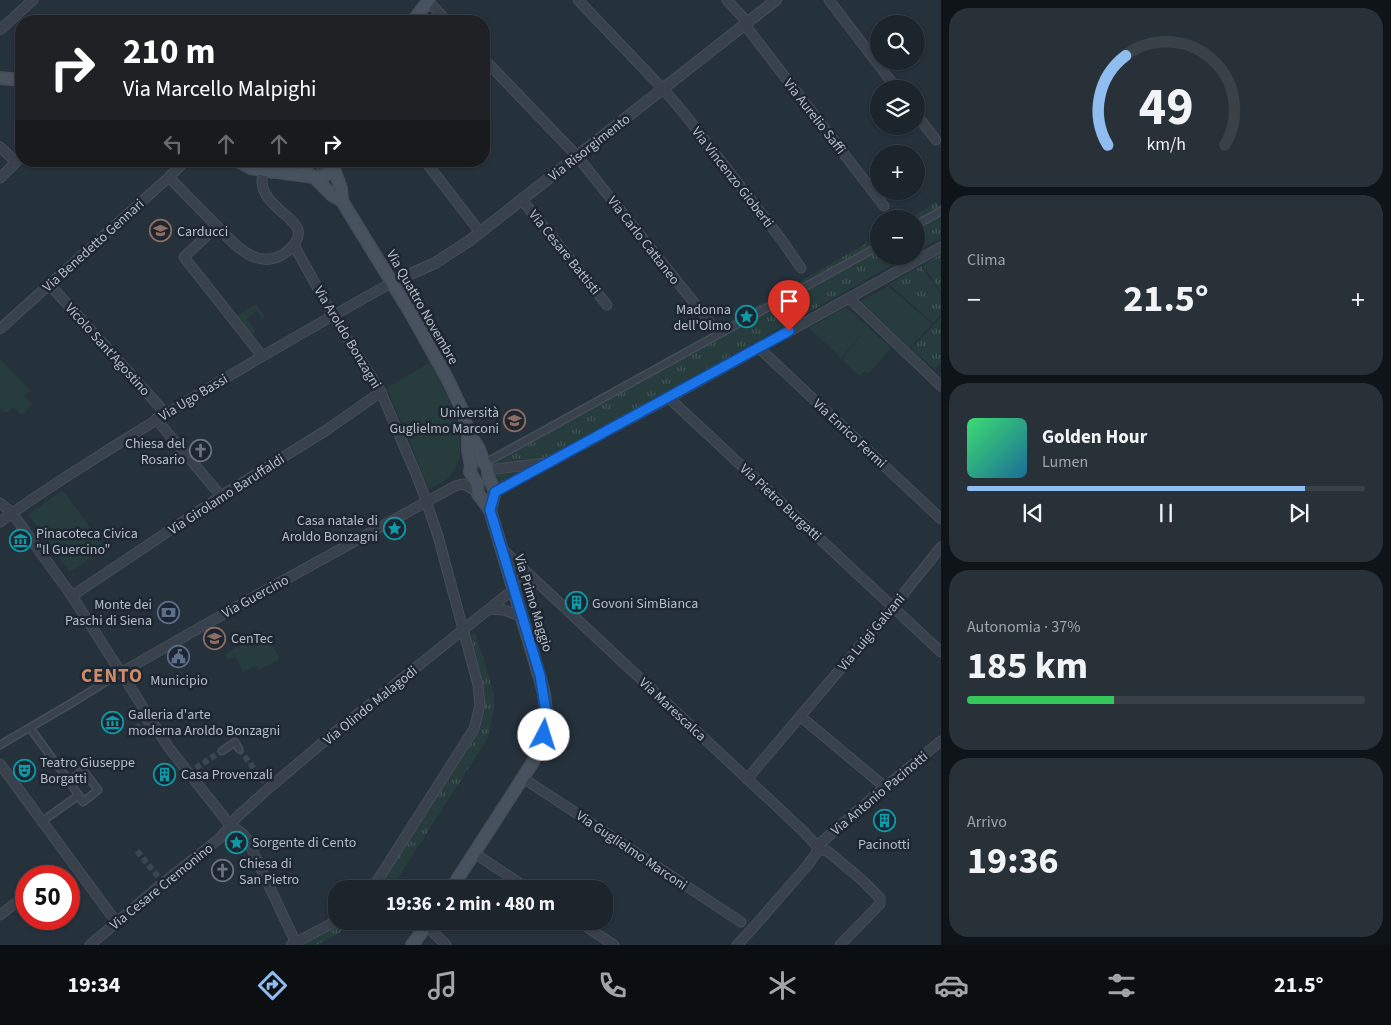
<!DOCTYPE html>
<html lang="it">
<meta charset="utf-8">
<style>
:root{--surface:#1c252c;--page:#293138;--text:#f1f3f6;--muted:#a0a5a9;--line:#3a4248;--accent:#90bdf0}
body{margin:0;font-family:"Source Sans 3",sans-serif;background:var(--page);color:var(--text);height:100vh;display:flex;flex-direction:column;font-size:19px;white-space:nowrap}
*{box-sizing:border-box;margin:0}
p{font-size:16px;color:var(--muted)}
.icon{flex:none;width:28px;height:28px;fill:none;stroke:currentColor;stroke-width:2;stroke-linecap:round;stroke-linejoin:round}
.map{position:relative;flex:1;overflow:hidden}
.sheet{display:flex;flex-direction:column;gap:8px;padding:8px;background:#0f1418;width:450px}
.sheet>*{flex:none}
.banner{position:absolute;left:15px;top:15px;width:475px;height:152px;border-radius:20px;box-shadow:0 1px 4px #0004,0 0 0 1px var(--line);background:#202124;color:#fff;overflow:hidden}
.buttons{position:absolute;left:870px;top:15px;display:grid;gap:10px}
.buttons a{display:grid;place-items:center;width:55px;height:55px;border-radius:50%;background:var(--surface);box-shadow:0 1px 4px #0004,0 0 0 1px var(--line);font-size:25px}
.speed{position:absolute;left:15px;top:865px;display:flex;gap:10px;font-size:25px;font-weight:700;text-align:center}
.speed>*{display:grid;place-content:center;width:65px;height:65px;border-radius:50%;background:var(--surface);box-shadow:0 1px 4px #0004,0 0 0 1px var(--line);line-height:1}
.speed .limit{border:8px solid #d22;background:#fff;color:#111}
.pin{position:absolute;display:grid;place-items:center;width:42px;height:42px;color:#fff;margin:-51px -21px;border-radius:50% 50% 50% 0;rotate:-45deg;box-shadow:0 0 5px #0007}
.pin .icon{rotate:45deg}
.me{position:absolute;width:55px;margin:-28px;rotate:5deg;stroke-linejoin:round;filter:drop-shadow(0 0 4px #0008)}
.turn{display:flex;align-items:center;gap:18px;height:105px;padding:0 25px;font-size:22px}
.turn .icon{width:65px;height:65px;stroke-width:2.5}
.turn b{display:block;font-size:35px;line-height:42px}
.lanes{display:flex;align-items:center;height:48px;padding:0 25px;background:#0003;justify-content:center;gap:25px;direction:ltr}
.lanes .off{opacity:.35}
.big{font-size:38px;font-weight:700;line-height:1.1}
.sheet .widget{flex:1;display:flex;flex-direction:column;justify-content:center;gap:8px;min-width:0;padding:0 18px;border-radius:20px;background:var(--page)}
.sheet .dial{align-items:center;gap:0}
.dial svg{height:130px;overflow:visible;fill:none;stroke:var(--line);stroke-width:7;stroke-linecap:round;text-anchor:middle}
.dial text{fill:var(--text);stroke:none}
.song{display:flex;align-items:center;gap:15px}
.cover{width:60px;height:60px;border-radius:8px;background:linear-gradient(135deg,hsl(140 70% 55%),hsl(200 70% 35%))}
.played{height:5px;border-radius:2px;background:linear-gradient(90deg,var(--accent) 85%,var(--line) 85%)}
.keys{display:flex;justify-content:space-around;direction:ltr}
.heat{display:flex;justify-content:space-between;align-items:center;font-size:28px;direction:ltr}
.charge{height:8px;border-radius:4px;background:linear-gradient(90deg,#34c759 37%,var(--line) 0)}
.trip{position:absolute;left:328px;top:880px;width:285px;height:50px;border-radius:20px;background:var(--surface);box-shadow:0 1px 4px #0004,0 0 0 1px var(--line);font-weight:700;line-height:50px;text-align:center}
.menu{display:flex;height:80px;justify-content:space-around;align-items:center;background:#0b0f12;color:var(--muted)}
.menu .icon{width:35px;height:35px}
.menu .current{color:var(--accent)}
.menu b{font-size:22px;color:var(--text)}
main{display:flex;flex:1;min-height:0}
.map>svg:first-child{display:block}
</style>
<main>
<div class="map">
<svg width="941" height="945" viewBox="0 0 941 945">
<defs>
<pattern id="grass-tufts" width="24" height="20" patternUnits="userSpaceOnUse" patternTransform="scale(1.25)"><rect width="24" height="20" fill="#273c3c"/><path d="M3 7l-1-3M5 7V3M7 7l1-3M15 17l-1-3M17 17v-4M19 17l1-3" fill="none" stroke="#445657"/></pattern>
</defs>
<rect width="100%" height="100%" fill="#25313b"/>
<g fill="url(#grass-tufts)">
<path d="M310,161H328V164L323,171L317,172L312,169Z"/>
<path d="M936,202L939,206L941,205V238L916,251V219H908Z"/>
<path d="M879,236V256H908L544,461L496,465L492,453L621,384Z"/>
<path d="M941,254V292L923,265Z"/>
<path d="M921,266L941,294V315L933,323L889,284Z"/>
<path d="M941,317V363L934,369L911,349Z"/>
<path d="M530,467L500,485L494,476L495,472Z"/>
<path d="M475,632L491,683L494,694V708L488,738L391,889H377L479,732L485,701L483,686L468,638Z"/>
<path d="M340,921H361L317,945H304L302,942Z"/>
</g>
<g fill="#273c3c">
<path d="M888,286L932,324L910,348L861,301Z"/>
<path d="M256,304L265,317L262,319L257,311L247,318L256,332L249,336L235,317Z"/>
<path d="M846,307L891,348L868,374L865,371L859,376L842,359L866,328L841,358L809,328Z"/>
<path d="M0,359L30,390L24,396L33,405L22,415L13,407L7,413L4,411L3,412L0,409Z"/>
<path d="M431,362C445,393 480,452 446,480C441,484 434,486 429,489L387,388Z"/>
<path d="M63,490L105,548L70,572L28,514Z"/>
<path d="M265,631L280,659L259,670L256,665L243,672L235,657L228,660L225,654Z"/>
</g>
<g fill="none" stroke-linecap="round" stroke-linejoin="round">
<g stroke="#3b4650" stroke-width="6" stroke-dasharray="6 3" stroke-linecap="butt">
<path d="M128,734L147,721"/>
<path d="M239,749L269,788"/>
<path d="M188,773L222,751"/>
<path d="M137,851L161,880"/>
</g>
<defs>
<g id="pedestrian">
<path d="M916,225L941,211"/>
<path d="M484,463L498,456L879,246"/>
<path d="M30,728L69,781"/>
<path d="M0,745L70,704L122,672"/>
<path d="M222,751L235,742L239,749"/>
<path d="M83,770L98,790L83,802L69,781Z"/>
<path d="M41,822L79,795"/>
</g>
<g id="minor">
<path d="M578,0L663,89L683,112L781,239L801,268"/>
<path d="M727,0L748,23"/>
<path d="M829,0L897,89"/>
<path d="M428,1L447,21"/>
<path d="M745,25L884,206"/>
<path d="M0,30L33,0"/>
<path d="M484,59L577,156L711,324"/>
<path d="M916,114L936,140"/>
<path d="M0,147L16,162"/>
<path d="M425,161L480,232"/>
<path d="M169,177C182,191 196,205 210,219C230,239 257,277 289,250C294,245 300,239 298,230C297,225 292,222 289,218C279,209 262,197 262,182C262,178 263,174 263,170"/>
<path d="M0,178L21,157"/>
<path d="M522,200L607,305"/>
<path d="M217,226L184,257L262,356"/>
<path d="M294,245L333,316L381,392L416,474L424,495L438,536L478,685L480,705L474,729L372,889"/>
<path d="M50,285L159,406L165,414"/>
<path d="M849,298L941,386"/>
<path d="M0,329L169,177L185,161"/>
<path d="M759,348L941,519"/>
<path d="M669,398L941,652"/>
<path d="M156,419L221,496"/>
<path d="M488,470L545,463"/>
<path d="M495,492L669,398L941,247"/>
<path d="M0,503L12,513L72,596L169,748L230,825L242,833L247,839L297,945"/>
<path d="M0,522C39,493 80,468 121,442C210,386 301,333 393,282"/>
<path d="M502,549L803,831L817,846"/>
<path d="M513,586L528,573"/>
<path d="M72,596L221,496L325,431L381,392"/>
<path d="M489,609L504,610L522,617"/>
<path d="M122,672L252,598L455,486L463,484L478,492"/>
<path d="M800,716L885,787"/>
<path d="M0,764L117,923"/>
<path d="M523,778L741,922"/>
<path d="M747,779L893,607L941,547"/>
<path d="M817,846L885,787L941,741"/>
<path d="M817,849L827,851L831,854L862,880L880,898V904L840,945"/>
<path d="M474,853L528,889"/>
<path d="M0,915L21,899"/>
<path d="M578,921L614,945"/>
<path d="M427,926L446,945"/>
<path d="M90,945L163,883L220,838L237,817L269,788L334,733L514,589"/>
<path d="M291,945L336,921"/>
<path d="M737,945L752,929L807,866L817,852V846"/>
</g>
<path id="tertiary" d="M393,282L435,263L469,241L776,0"/>
<g id="secondary">
<path d="M413,21L429,0"/>
<path d="M0,78L21,80"/>
<path d="M238,161L251,168L263,170L314,177L332,195L342,201L410,312L447,378L462,410L468,431V451L471,466L470,472L477,484L478,494L490,510L539,675L544,694L546,712V727L542,742L533,762L451,889"/>
<path d="M303,161C304,183 332,183 333,161"/>
<path d="M333,167L341,188L342,201"/>
<path d="M272,172L293,161"/>
<path d="M469,433L479,449L484,463L487,466L489,479L495,491L490,510"/>
<path d="M412,945L430,921"/>
</g>
</defs>
<use href="#pedestrian" stroke="#454e58" stroke-width="9"/>
<use href="#minor" stroke="#454e58" stroke-width="11"/>
<use href="#tertiary" stroke="#454e58" stroke-width="12"/>
<use href="#secondary" stroke="#454e58" stroke-width="14"/>
<use href="#pedestrian" stroke="#39424c" stroke-width="6"/>
<use href="#minor" stroke="#39424c" stroke-width="9"/>
<use href="#tertiary" stroke="#39424c" stroke-width="10"/>
<use href="#secondary" stroke="#47525e" stroke-width="11"/>
</g>
<g fill="none" stroke-linecap="round" stroke-linejoin="round">
<defs>
<path id="route" d="M544,735L546,712L540,675L490,510L495,492L789,331"/>
</defs>
<use href="#route" stroke="#114b97" stroke-width="12"/>
<use href="#route" stroke="#1a73e8" stroke-width="9"/>
</g>
<defs>
<symbol id="school-ring" viewBox="-11 -11 22 22"><circle r="9.5" fill="#1e2731" stroke="#8d6e63" stroke-width="1.5"/><path d="M0-5L7-2L0 1L-7-2ZM-4 1L0 2.5L4 1V4Q0 6-4 4Z" fill="#8d6e63"/></symbol>
<symbol id="sight-ring" viewBox="-11 -11 22 22"><circle r="9.5" fill="#1e2731" stroke="#0f9aa8" stroke-width="1.5"/><path d="M0-6L1.8-2.2L6-1.7L2.9 1.2L3.7 5.4L0 3.3L-3.7 5.4L-2.9 1.2L-6-1.7L-1.8-2.2Z" fill="#0f9aa8"/></symbol>
<symbol id="university-ring" viewBox="-11 -11 22 22"><circle r="9.5" fill="#1e2731" stroke="#8d6e63" stroke-width="1.5"/><path d="M0-5L7-2L0 1L-7-2ZM-4 1L0 2.5L4 1V4Q0 6-4 4Z" fill="#8d6e63"/></symbol>
<symbol id="church-ring" viewBox="-11 -11 22 22"><circle r="9.5" fill="#1e2731" stroke="#6b7280" stroke-width="1.5"/><path d="M-1.2-6h2.4v3.5h3.3v2.4h-3.3V6h-2.4V-.1h-3.3v-2.4h3.3Z" fill="#6b7280"/></symbol>
<symbol id="museum-ring" viewBox="-11 -11 22 22"><circle r="9.5" fill="#1e2731" stroke="#0f9aa8" stroke-width="1.5"/><path d="M0-6L6-3V-2H-6V-3ZM-5-1h2V3h-2ZM-1-1h2V3h-2ZM3-1h2V3H3ZM-6 4H6V6H-6Z" fill="#0f9aa8"/></symbol>
<symbol id="building-ring" viewBox="-11 -11 22 22"><circle r="9.5" fill="#1e2731" stroke="#0f9aa8" stroke-width="1.5"/><path d="M-4-6H4V6H1V3H-1V6H-4ZM-2.5-4.3h1.7v1.8h-1.7ZM.8-4.3h1.7v1.8H.8ZM-2.5-1h1.7V.8h-1.7ZM.8-1h1.7V.8H.8Z" fill="#0f9aa8"/></symbol>
<symbol id="bank-ring" viewBox="-11 -11 22 22"><circle r="9.5" fill="#1e2731" stroke="#5c6f8a" stroke-width="1.5"/><path d="M-6-4H6V4H-6ZM0-2.3a2.3 2.3 0 1 0 0 4.6a2.3 2.3 0 1 0 0-4.6Z" fill="#5c6f8a"/></symbol>
<symbol id="civic-ring" viewBox="-11 -11 22 22"><circle r="9.5" fill="#1e2731" stroke="#5c6f8a" stroke-width="1.5"/><path d="M-.6-6.5H3V-4.5H.6V-3L4-1V1h2V6H-6V1h2V-1L-.6-3ZM-1.2 2.5V6h2.4V2.5Z" fill="#5c6f8a"/></symbol>
<symbol id="theatre-ring" viewBox="-11 -11 22 22"><circle r="9.5" fill="#1e2731" stroke="#0f9aa8" stroke-width="1.5"/><path d="M-5-5.5Q0-4 5-5.5V0Q5 5 0 6Q-5 5-5 0ZM-3.3-2.5H-1v1.5H-3.3ZM1-2.5H3.3v1.5H1ZM-2.8 1Q0 5.5 2.8 1Z" fill="#0f9aa8"/></symbol>
</defs>
<g fill-rule="evenodd">
<use href="#school-ring" x="148" y="218" width="25" height="25"/>
<use href="#sight-ring" x="734" y="304" width="25" height="25"/>
<use href="#university-ring" x="502" y="408" width="25" height="25"/>
<use href="#church-ring" x="188" y="438" width="25" height="25"/>
<use href="#sight-ring" x="382" y="516" width="25" height="25"/>
<use href="#museum-ring" x="8" y="528" width="25" height="25"/>
<use href="#building-ring" x="564" y="590" width="25" height="25"/>
<use href="#bank-ring" x="156" y="600" width="25" height="25"/>
<use href="#university-ring" x="202" y="626" width="25" height="25"/>
<use href="#civic-ring" x="166" y="644" width="25" height="25"/>
<use href="#museum-ring" x="100" y="710" width="25" height="25"/>
<use href="#theatre-ring" x="12" y="758" width="25" height="25"/>
<use href="#building-ring" x="152" y="762" width="25" height="25"/>
<use href="#building-ring" x="872" y="808" width="25" height="25"/>
<use href="#sight-ring" x="224" y="830" width="25" height="25"/>
<use href="#church-ring" x="210" y="858" width="25" height="25"/>
</g>
<g text-anchor="middle" stroke-width="5" stroke-linejoin="round" paint-order="stroke">
<g font-size="14" fill="#b5bdc7" stroke="#1e2731">
<text transform="translate(815 116) rotate(52)" y="5">Via Aurelio Saffi</text>
<text transform="translate(589 147) rotate(-38)" y="5">Via Risorgimento</text>
<text transform="translate(733 177) rotate(52)" y="5">Via Vincenzo Gioberti</text>
<text transform="translate(644 240) rotate(52)" y="5">Via Carlo Cattaneo</text>
<text transform="translate(93 245) rotate(-42)" y="5">Via Benedetto Gennari</text>
<text transform="translate(565 252) rotate(51)" y="5">Via Cesare Battisti</text>
<text transform="translate(423 307) rotate(60)" y="5">Via Quattro Novembre</text>
<text transform="translate(348 337) rotate(59)" y="5">Via Aroldo Bonzagni</text>
<text transform="translate(108 349) rotate(48)" y="5">Vicolo Sant'Agostino</text>
<text transform="translate(193 397) rotate(-31)" y="5">Via Ugo Bassi</text>
<text transform="translate(850 433) rotate(43)" y="5">Via Enrico Fermi</text>
<text transform="translate(226 494) rotate(-33)" y="5">Via Girolamo Baruffaldi</text>
<text transform="translate(781 502) rotate(43)" y="5">Via Pietro Burgatti</text>
<text transform="translate(255 596) rotate(-29)" y="5">Via Guercino</text>
<text transform="translate(534 603) rotate(73)" y="5">Via Primo Maggio</text>
<text transform="translate(871 632) rotate(-50)" y="5">Via Luigi Galvani</text>
<text transform="translate(370 705) rotate(-39)" y="5">Via Olindo Malagodi</text>
<text transform="translate(673 709) rotate(43)" y="5">Via Marescalca</text>
<text transform="translate(879 793) rotate(-40)" y="5">Via Antonio Pacinotti</text>
<text transform="translate(632 850) rotate(34)" y="5">Via Guglielmo Marconi</text>
<text transform="translate(161 886) rotate(-39)" y="5">Via Cesare Cremonino</text>
</g>
<g font-size="14" fill="#b5bdc7" stroke="#1e2731" text-anchor="start">
<text x="177" y="236">Carducci</text>
<text x="731" y="314" text-anchor="end">Madonna<tspan x="731" dy="16">dell'Olmo</tspan></text>
<text x="499" y="417" text-anchor="end">Università<tspan x="499" dy="16">Guglielmo Marconi</tspan></text>
<text x="185" y="448" text-anchor="end">Chiesa del<tspan x="185" dy="16">Rosario</tspan></text>
<text x="378" y="525" text-anchor="end">Casa natale di<tspan x="378" dy="16">Aroldo Bonzagni</tspan></text>
<text x="36" y="538">Pinacoteca Civica<tspan x="36" dy="16">"Il Guercino"</tspan></text>
<text x="592" y="608">Govoni SimBianca</text>
<text x="152" y="609" text-anchor="end">Monte dei<tspan x="152" dy="16">Paschi di Siena</tspan></text>
<text x="231" y="643">CenTec</text>
<text x="179" y="685" text-anchor="middle">Municipio</text>
<text x="128" y="719">Galleria d'arte<tspan x="128" dy="16">moderna Aroldo Bonzagni</tspan></text>
<text x="40" y="767">Teatro Giuseppe<tspan x="40" dy="16">Borgatti</tspan></text>
<text x="181" y="779">Casa Provenzali</text>
<text x="252" y="847">Sorgente di Cento</text>
<text x="884" y="849" text-anchor="middle">Pacinotti</text>
<text x="239" y="868">Chiesa di<tspan x="239" dy="16">San Pietro</tspan></text>
</g>
<g font-size="19" font-weight="bold" letter-spacing="1" fill="#cd8d6a" stroke="#1e2731">
<text x="112" y="682">CENTO</text>
</g>
</g>
</svg>
<div class="buttons">
<a><svg class="icon" aria-label="search" viewBox="0 0 24 24"><circle cx="10" cy="10" r="6"/><path d="M15 15l6 6"/></svg></a>
<a><svg class="icon" aria-label="layers" viewBox="0 0 24 24"><path d="M12 4l9 5-9 5-9-5zM3 14l9 5 9-5"/></svg></a>
<a>+</a>
<a>−</a>
</div>
<div class="speed"><div class="limit">50</div></div>
<div class="pin" style="left:789px;top:331px;background:#d93025"><svg class="icon" aria-label="arrive" viewBox="0 0 24 24"><path d="M6 21V4h12l-3 4 3 4H6"/></svg></div>
<svg class="me" style="left:544px;top:735px" viewBox="-20 -20 40 40"><circle r="19" fill="#fff"/><path d="M0-13L10 11 0 6-10 11z" fill="#1a73e8"/></svg>
<div class="trip">19:36 · 2 min · 480 m</div>
<div class="banner">
<div class="turn"><svg class="icon" aria-label="right" viewBox="0 0 24 24"><path d="M7 20v-9h11M14 6l5 5-5 5"/></svg><div><b>210 m</b>Via Marcello Malpighi</div></div>
<div class="lanes"><svg class="icon off" aria-label="left" viewBox="0 0 24 24"><path d="M17 20v-9H6M10 6l-5 5 5 5"/></svg><svg class="icon off" aria-label="ahead" viewBox="0 0 24 24"><path d="M12 20V5M6 11l6-6 6 6"/></svg><svg class="icon off" aria-label="ahead" viewBox="0 0 24 24"><path d="M12 20V5M6 11l6-6 6 6"/></svg><svg class="icon" aria-label="right" viewBox="0 0 24 24"><path d="M7 20v-9h11M14 6l5 5-5 5"/></svg></div>
</div>
</div>
<section class="sheet">
<div class="widget dial"><svg viewBox="0 0 100 80">
<path d="M14 69A42 42 0 1 1 86 69"/>
<path d="M14 69A42 42 0 0 1 25 14" stroke="#90bdf0"/>
<text x="50" y="56" font-size="32" font-weight="700">49</text>
<text x="50" y="72" font-size="11">km/h</text>
</svg></div>
<div class="widget"><p>Clima</p>
<div class="heat"><a>−</a><b class="big">21.5°</b><a>+</a></div>
</div>
<div class="widget">
<div class="song"><i class="cover"></i><div><b>Golden Hour</b><p>Lumen</p></div></div>
<div class="played"></div>
<div class="keys"><svg class="icon" aria-label="previous" viewBox="0 0 24 24"><path d="M18 5L8 12l10 7zM5 5v14"/></svg><svg class="icon" aria-label="pause" viewBox="0 0 24 24"><path d="M8 5v14M16 5v14"/></svg><svg class="icon" aria-label="next" viewBox="0 0 24 24"><path d="M6 5l10 7-10 7zM19 5v14"/></svg></div>
</div>
<div class="widget"><p>Autonomia · 37%</p><b class="big">185 km</b><div class="charge"></div></div>
<div class="widget"><p>Arrivo</p><b class="big">19:36</b></div>
</section>
</main>
<nav class="menu">
<b>19:34</b>
<svg class="icon current" aria-label="directions" viewBox="0 0 24 24"><path d="M12 3l9 9-9 9-9-9zM9 14v-3h6M13 9l2 2-2 2"/></svg>
<svg class="icon" aria-label="music" viewBox="0 0 24 24"><path d="M9 18V5l10-2v13"/><circle cx="6" cy="18" r="3"/><circle cx="16" cy="16" r="3"/></svg>
<svg class="icon" aria-label="phone" viewBox="0 0 24 24"><path d="M5 4h4l2 5-3 2q2 4 5 5l2-3 5 2v4C11 20 4 13 5 4z"/></svg>
<svg class="icon" aria-label="climate" viewBox="0 0 24 24"><path d="M12 3v18M4 7l16 10M4 17L20 7"/></svg>
<svg class="icon" aria-label="car" viewBox="0 0 24 24"><path d="M5 17H2v-5l4-1 3-4h7l3 4 3 1v5h-3M9 17h6M6 11h13"/><circle cx="7" cy="17" r="2"/><circle cx="17" cy="17" r="2"/></svg>
<svg class="icon" aria-label="filters" viewBox="0 0 24 24"><path d="M4 7h16M4 17h16"/><circle cx="9" cy="7" r="2"/><circle cx="15" cy="17" r="2"/></svg>
<b>21.5°</b>
</nav>
